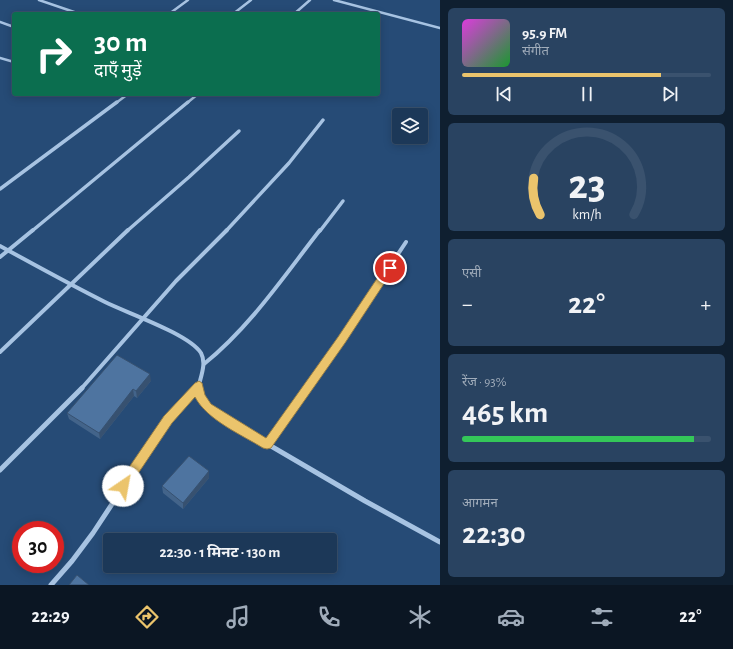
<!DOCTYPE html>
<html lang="hi">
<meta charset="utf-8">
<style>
:root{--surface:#1c3858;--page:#294361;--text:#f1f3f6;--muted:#a0acba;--line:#3a526e;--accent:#ebc46c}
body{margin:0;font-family:"Alegreya Sans","Noto Sans Devanagari",sans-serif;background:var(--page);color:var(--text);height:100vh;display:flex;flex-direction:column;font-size:15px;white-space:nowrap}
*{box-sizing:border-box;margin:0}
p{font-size:13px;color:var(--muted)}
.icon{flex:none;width:22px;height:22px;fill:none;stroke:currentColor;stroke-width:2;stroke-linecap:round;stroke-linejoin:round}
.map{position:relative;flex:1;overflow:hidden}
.sheet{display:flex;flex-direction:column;gap:8px;padding:8px;background:#0f1f30;width:293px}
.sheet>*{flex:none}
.hud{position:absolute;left:12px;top:12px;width:368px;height:84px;border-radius:4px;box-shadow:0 2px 10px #0003,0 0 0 1px var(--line);background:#0b6e4f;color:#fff;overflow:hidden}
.buttons{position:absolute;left:392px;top:108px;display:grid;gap:8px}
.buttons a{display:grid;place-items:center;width:36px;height:36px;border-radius:4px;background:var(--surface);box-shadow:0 2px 10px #0003,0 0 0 1px var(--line);font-size:20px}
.speed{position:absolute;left:12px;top:521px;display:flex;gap:8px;font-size:20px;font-weight:700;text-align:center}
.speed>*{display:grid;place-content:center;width:52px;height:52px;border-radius:50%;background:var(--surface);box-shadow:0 2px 10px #0003,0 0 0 1px var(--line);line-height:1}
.speed .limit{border:6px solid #d22;background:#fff;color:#111}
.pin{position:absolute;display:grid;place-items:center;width:34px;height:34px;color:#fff;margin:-17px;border:2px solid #fff;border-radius:50%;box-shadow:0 1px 4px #0007}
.me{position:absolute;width:44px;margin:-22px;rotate:33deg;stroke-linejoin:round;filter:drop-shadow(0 0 3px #0008)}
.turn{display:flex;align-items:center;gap:14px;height:84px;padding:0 16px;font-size:18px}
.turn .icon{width:52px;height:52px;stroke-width:2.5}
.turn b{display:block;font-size:28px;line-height:34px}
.big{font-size:30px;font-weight:700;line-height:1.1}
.sheet .widget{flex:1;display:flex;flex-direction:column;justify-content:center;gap:6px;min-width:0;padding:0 14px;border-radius:6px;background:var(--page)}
.sheet .dial{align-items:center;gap:0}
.dial svg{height:104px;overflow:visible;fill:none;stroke:var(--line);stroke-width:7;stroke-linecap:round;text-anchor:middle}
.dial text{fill:var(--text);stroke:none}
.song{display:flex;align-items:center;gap:12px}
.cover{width:48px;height:48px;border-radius:6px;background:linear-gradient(135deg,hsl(300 70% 55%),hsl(130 70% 35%))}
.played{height:4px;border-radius:2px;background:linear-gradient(90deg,var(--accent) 80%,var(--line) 80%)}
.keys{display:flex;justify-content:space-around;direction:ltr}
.heat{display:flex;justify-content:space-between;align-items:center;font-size:22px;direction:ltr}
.charge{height:6px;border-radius:3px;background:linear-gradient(90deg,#34c759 93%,var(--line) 0)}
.trip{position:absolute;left:103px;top:533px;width:234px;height:40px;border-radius:4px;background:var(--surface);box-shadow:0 2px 10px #0003,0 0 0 1px var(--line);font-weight:700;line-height:40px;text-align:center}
.menu{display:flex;height:64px;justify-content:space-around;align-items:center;background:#0b1623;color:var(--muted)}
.menu .icon{width:28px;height:28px}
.menu .selected{color:var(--accent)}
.menu b{font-size:18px;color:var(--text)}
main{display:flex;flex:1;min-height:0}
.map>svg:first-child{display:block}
</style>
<main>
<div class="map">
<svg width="440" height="585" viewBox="0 0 440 585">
<rect width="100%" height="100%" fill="#264b76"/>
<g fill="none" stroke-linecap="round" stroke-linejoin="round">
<g stroke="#a7c3e2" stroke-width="2.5">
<path d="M39,0L80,14"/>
<path d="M334,0L440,28"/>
<path d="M169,14L188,0"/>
<path d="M233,14L251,0"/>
<path d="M294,14L310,0"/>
<path d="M0,22L14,27"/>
<path d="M0,58L14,62"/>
<path d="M116,103L128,94"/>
<path d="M187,103L198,94"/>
</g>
<g stroke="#a7c3e2" stroke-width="3.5">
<path d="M0,189L117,102"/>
<path d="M32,231L188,102"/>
<path d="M127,231L189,177L239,131"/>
<path d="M226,231L289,163L323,120"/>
<path d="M320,231L343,201"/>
</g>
<g stroke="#a7c3e2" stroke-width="4">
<path d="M0,246C35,265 69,284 105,302C127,313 189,334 201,353C207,364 200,378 198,389"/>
<path d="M0,257L33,230"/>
<path d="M0,352L128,230"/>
<path d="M204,364C250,327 284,276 320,230"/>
<path d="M81,389L176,281L227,230"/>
<path d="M196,389L199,386"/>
<path d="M306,389L341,340L406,242"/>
</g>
<g stroke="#a7c3e2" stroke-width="5">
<path d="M198,388C199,401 206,407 216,414L365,501L440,542"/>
<path d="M267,444L307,388"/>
<path d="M0,470L82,388"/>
<path d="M51,585L72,561L93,533L168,419L197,388"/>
</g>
</g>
<g fill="#43648a">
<path d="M151,381L137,398L134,396L100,439L69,419L67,413Z"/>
<path d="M209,478L183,509L163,493L162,486Z"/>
</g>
<g fill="#375170">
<path d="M150,374L151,381L137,398L136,391Z"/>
<path d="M133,389L134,396L100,439L99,433Z"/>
<path d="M209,471V478L183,509V503Z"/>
</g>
<g fill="#4e74a0" stroke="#375170">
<path d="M117,355L150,374L136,391L133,389L99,433L67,413Z"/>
<path d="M189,456L209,471L183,503L162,486Z"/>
<path d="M77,575L89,585H69Z"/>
</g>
<path fill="#ebc46c" stroke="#997f46" d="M390,264L393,265L394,268L393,270L345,343L271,448L267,449L263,448C242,435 207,420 195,397L172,423L127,490L123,492L119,490L117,486L119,482L164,416L195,383L199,381L202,383L205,395L211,404L266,438L338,337L386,265Z"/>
</svg>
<div class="buttons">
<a><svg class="icon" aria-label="layers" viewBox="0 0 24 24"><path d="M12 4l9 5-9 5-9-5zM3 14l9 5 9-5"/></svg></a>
</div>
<div class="speed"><div class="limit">30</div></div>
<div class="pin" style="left:390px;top:268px;background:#d93025"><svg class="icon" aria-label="arrive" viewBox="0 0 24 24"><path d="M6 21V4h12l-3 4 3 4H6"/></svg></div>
<svg class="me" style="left:123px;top:486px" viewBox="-20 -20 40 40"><circle r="19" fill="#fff"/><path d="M0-13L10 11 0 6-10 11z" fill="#ebc46c"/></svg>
<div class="trip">22:30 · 1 मिनट · 130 m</div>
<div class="hud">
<div class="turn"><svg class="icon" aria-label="right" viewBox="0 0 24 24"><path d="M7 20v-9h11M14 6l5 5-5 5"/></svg><div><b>30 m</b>दाएँ मुड़ें</div></div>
</div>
</div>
<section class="sheet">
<div class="widget">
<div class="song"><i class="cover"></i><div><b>95.9 FM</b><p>संगीत</p></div></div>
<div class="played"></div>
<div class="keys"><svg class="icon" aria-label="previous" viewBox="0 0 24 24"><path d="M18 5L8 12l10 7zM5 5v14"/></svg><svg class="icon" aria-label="pause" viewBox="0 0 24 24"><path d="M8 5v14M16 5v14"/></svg><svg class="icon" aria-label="next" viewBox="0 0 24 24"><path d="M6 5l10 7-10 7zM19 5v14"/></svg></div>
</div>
<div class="widget dial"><svg viewBox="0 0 100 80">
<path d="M14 69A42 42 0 1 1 86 69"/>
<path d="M14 69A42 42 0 0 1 9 41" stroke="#ebc46c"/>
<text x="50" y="56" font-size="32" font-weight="700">23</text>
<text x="50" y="72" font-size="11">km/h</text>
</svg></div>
<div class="widget"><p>एसी</p>
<div class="heat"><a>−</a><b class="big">22°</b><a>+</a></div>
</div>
<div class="widget"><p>रेंज · 93%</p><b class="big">465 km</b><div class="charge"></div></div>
<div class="widget"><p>आगमन</p><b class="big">22:30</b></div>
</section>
</main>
<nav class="menu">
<b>22:29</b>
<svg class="icon selected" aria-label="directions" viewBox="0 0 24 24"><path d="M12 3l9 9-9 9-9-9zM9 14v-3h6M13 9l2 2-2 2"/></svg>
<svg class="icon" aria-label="music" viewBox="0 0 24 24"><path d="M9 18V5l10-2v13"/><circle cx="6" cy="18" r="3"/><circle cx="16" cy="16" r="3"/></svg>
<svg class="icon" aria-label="phone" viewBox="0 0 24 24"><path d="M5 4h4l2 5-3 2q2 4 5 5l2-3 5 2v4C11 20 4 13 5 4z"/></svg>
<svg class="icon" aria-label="climate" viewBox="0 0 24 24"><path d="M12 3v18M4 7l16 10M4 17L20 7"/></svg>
<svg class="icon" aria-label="car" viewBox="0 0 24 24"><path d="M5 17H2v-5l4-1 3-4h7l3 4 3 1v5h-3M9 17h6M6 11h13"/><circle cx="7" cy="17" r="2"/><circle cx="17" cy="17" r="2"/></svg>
<svg class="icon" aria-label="filters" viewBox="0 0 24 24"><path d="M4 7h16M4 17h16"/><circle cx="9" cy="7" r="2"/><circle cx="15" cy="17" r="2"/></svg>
<b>22°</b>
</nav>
